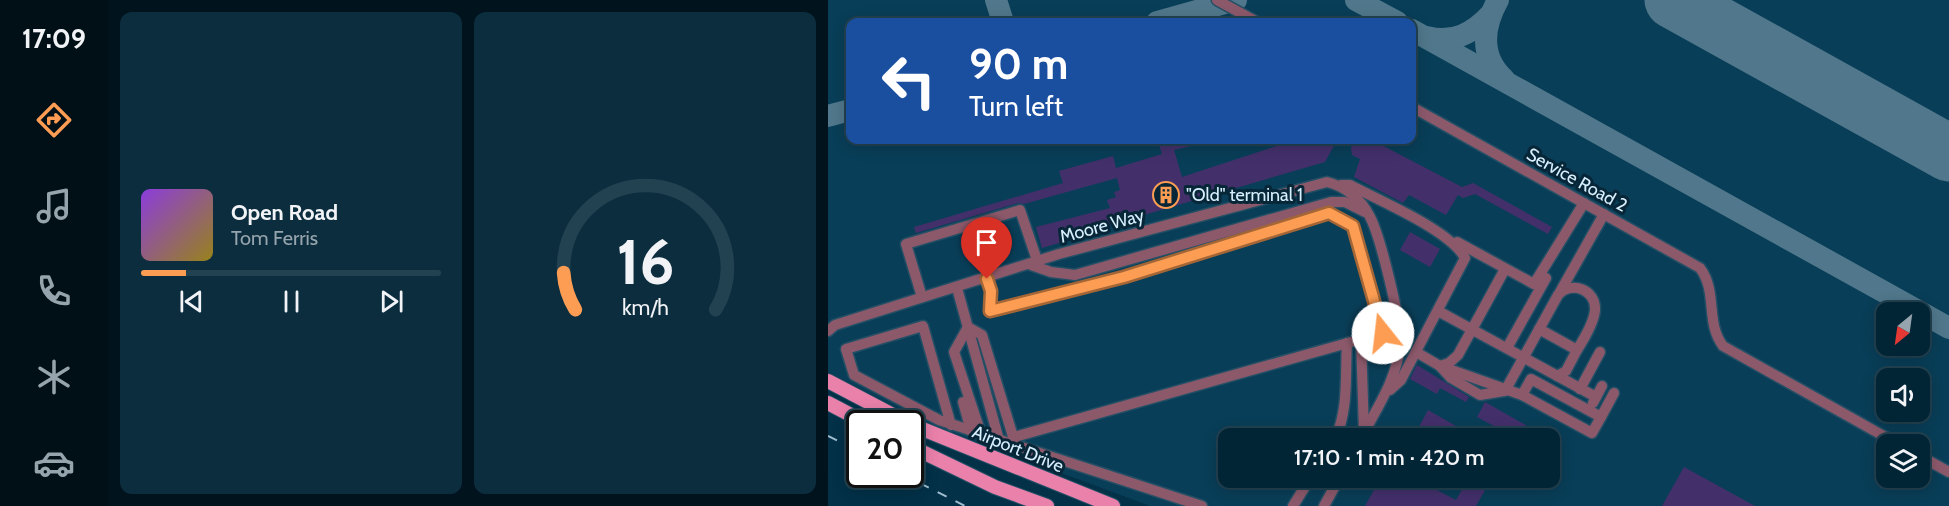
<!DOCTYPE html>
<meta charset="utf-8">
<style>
:root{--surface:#022536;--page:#0c2d3e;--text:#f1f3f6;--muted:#96a5ad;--line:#234251;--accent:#fc9d53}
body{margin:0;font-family:Cabin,sans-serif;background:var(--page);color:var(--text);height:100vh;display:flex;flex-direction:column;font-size:22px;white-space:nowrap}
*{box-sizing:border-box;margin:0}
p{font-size:20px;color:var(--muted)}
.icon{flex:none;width:33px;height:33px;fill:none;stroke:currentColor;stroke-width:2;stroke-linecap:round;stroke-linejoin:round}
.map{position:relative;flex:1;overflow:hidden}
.panel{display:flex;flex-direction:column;gap:12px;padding:12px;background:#01141e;width:720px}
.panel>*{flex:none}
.hud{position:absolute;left:18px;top:18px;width:570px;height:126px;border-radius:12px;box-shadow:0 3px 15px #0003,0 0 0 2px var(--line);background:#1a4fa0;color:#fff;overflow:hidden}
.needle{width:39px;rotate:209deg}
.fabs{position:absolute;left:1048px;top:302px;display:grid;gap:12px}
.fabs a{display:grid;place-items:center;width:54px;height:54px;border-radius:12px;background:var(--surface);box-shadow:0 3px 15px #0003,0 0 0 2px var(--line);font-size:30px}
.speed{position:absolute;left:18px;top:410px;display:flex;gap:12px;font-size:30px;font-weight:700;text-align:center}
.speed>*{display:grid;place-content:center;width:78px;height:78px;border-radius:50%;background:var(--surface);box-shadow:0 3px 15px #0003,0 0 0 2px var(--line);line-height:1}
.speed .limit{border:3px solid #111;border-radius:9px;background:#fff;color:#111}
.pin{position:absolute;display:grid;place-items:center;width:51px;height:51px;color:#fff;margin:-62px -26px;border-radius:50% 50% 50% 0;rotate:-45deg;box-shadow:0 0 6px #0007}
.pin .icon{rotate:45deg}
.me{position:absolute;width:66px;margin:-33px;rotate:344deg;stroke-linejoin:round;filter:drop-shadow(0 0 4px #0008)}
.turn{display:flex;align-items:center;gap:21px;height:126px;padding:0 24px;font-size:27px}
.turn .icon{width:78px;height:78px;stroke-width:2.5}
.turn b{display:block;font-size:42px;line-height:51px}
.panel .widget{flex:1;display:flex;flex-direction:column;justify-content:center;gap:9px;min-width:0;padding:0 21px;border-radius:12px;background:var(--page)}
.panel .dial{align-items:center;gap:0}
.dial svg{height:156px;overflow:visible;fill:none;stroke:var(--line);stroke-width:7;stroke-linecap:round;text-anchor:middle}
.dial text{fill:var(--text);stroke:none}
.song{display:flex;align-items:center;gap:18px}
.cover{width:72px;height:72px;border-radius:9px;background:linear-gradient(135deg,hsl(270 70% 55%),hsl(50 70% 35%))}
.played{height:6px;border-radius:3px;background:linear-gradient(90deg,var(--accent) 15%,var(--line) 15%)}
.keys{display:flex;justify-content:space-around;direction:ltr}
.panel .tiles{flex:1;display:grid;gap:12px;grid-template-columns:repeat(2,1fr)}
.trip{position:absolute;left:390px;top:428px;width:342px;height:60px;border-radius:12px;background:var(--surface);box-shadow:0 3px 15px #0003,0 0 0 2px var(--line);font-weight:600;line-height:60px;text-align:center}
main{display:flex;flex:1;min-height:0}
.dock{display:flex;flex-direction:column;width:108px;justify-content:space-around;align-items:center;background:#010f16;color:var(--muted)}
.dock .icon{width:42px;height:42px}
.dock .on{color:var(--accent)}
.dock b{font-size:27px;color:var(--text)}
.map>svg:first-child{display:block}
</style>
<main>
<nav class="dock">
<b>17:09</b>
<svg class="icon on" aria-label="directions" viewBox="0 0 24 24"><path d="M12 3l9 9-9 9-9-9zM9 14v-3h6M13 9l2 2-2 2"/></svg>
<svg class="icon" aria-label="music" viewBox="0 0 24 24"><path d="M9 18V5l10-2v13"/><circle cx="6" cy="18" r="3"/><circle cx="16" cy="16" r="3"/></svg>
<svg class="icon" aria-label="phone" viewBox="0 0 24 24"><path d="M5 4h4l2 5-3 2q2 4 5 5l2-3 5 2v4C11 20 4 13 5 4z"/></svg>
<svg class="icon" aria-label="climate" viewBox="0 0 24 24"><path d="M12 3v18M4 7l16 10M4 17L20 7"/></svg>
<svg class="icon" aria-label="car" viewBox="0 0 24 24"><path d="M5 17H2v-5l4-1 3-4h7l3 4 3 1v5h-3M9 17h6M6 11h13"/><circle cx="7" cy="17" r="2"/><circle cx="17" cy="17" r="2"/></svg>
</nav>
<section class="panel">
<div class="tiles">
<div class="widget">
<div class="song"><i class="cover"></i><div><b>Open Road</b><p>Tom Ferris</p></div></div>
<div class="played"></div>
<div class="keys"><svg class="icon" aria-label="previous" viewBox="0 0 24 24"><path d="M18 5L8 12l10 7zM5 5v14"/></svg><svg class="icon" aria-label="pause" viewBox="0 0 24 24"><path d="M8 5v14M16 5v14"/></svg><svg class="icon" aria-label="next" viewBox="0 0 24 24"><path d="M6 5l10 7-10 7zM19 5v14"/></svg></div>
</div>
<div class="widget dial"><svg viewBox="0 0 100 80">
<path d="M14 69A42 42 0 1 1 86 69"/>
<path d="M14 69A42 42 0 0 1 8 50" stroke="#fc9d53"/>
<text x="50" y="56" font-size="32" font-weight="700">16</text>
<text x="50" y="72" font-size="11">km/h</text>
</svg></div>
</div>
</section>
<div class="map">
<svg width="1121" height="506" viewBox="0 0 1121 506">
<rect width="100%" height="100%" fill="#023148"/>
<path fill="#093e58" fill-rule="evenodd" d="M0,0H1121V506H322L98,423L0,372ZM22,22H584V140H22ZM1059,312H1092V345H1059ZM1059,378H1092V411H1059ZM400,438H722V477H400ZM1059,444H1092V477H1059Z"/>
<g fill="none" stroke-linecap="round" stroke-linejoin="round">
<g stroke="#50778b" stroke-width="22">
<path d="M168,0L175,22"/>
<path d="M528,0L569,22"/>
<path d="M670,0C655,27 651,56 676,79"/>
<path d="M329,22L408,0"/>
<path d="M584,30L1121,328"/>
<path d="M599,37C625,44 645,33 662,15"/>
<path d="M0,116L22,110"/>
</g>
<path stroke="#50778b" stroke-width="57" d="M845,0L1121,153"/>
</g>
<g fill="#43306b">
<path d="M339,140H379L380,142L346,150L354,177L467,140H509L497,162L268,229L269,232L214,248L208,227L282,208L279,200L288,197L286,192L292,190L289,178L196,204L190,203L88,233L86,227L235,183L231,171L285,156L288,168L334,154L330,142Z"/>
<path d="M527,140H544L634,187L645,183L724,227L720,234L647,194L635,198L630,195L618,215L581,195L575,203L526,177L532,159L524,155L523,148Z"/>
<path d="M582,232L612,249L602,267L572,250Z"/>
<path d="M589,365L641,397L638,402L612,388L609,394L582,379Z"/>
<path d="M657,402L701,427L695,438H688L649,417Z"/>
<path d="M600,410L628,426L621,438H585Z"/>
<path d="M856,467L927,506H834Z"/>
<path d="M553,477H584L628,500L637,484L624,477H654L662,481L648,506H537Z"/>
</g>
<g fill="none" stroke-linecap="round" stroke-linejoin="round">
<defs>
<g id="minor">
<path d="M389,0L429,22"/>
<path d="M584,107L872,268C890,292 877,322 895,346L1070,444"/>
<path d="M513,185H522C552,201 622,230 637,258L573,380L562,390"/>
<path d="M629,242L706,284L756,203"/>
<path d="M203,265L223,272L247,275L503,202H517L537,212"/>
<path d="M159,279L163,291L162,311L296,277L501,213L525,226L555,333L186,437"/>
<path d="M129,288L171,440"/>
<path d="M732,292L776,214"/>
<path d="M94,297L78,244L192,210L210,263"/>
<path d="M610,311L768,397"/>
<path d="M140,327L154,335L187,443"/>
<path d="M140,327L126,352L153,434"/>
<path d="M711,329L749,350L738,371L729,376"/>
<path d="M0,331L7,325L231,254L499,182C516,186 533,199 541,215C552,234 574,324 572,345C569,379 549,408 533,438"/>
<path d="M533,339L536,432"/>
<path d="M679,348L718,278"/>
<path d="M588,352L612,366L694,395L764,433L773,417L703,379L694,395"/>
<path d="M612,366L621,363L630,355L677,269"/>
<path d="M612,366L623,378L652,395L676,391"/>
<path d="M752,389L772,352"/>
<path d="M677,391L730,295C744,280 768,290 767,310C766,323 756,339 749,350"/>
<path d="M135,402L143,431"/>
<path d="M765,403L774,386"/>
<path d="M773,417L786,393"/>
<path d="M123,425L95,326L18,349L26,375L111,420L374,506"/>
<path d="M507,438C521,411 517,373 519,343"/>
<path d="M1092,456L1121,472"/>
<path d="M465,506L483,477"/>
<path d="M496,506L512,477"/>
</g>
<g id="major">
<path d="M0,381L80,423"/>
<path d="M0,403L38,423"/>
<path d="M82,424L285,506"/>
<path d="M82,446L167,487L219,506"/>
</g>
</defs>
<use href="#minor" stroke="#244f65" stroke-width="13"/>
<use href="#major" stroke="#244f65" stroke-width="16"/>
<use href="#minor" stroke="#8c596b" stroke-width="10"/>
<use href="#major" stroke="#ea81aa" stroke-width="14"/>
<g stroke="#9fbdce" stroke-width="2" stroke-dasharray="10 10" stroke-linecap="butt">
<path d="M0,436L32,452"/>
<path d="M74,474L137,506"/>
</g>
</g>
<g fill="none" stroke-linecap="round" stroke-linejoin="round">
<defs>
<path id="route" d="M159,279L163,291L162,311L296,277L501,213L525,226L555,333"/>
</defs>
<use href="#route" stroke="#a46636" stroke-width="15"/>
<use href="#route" stroke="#fc9d53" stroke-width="10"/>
</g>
<defs>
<symbol id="building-ring" viewBox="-11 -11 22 22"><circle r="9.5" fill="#072637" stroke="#fc9d53" stroke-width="1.5"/><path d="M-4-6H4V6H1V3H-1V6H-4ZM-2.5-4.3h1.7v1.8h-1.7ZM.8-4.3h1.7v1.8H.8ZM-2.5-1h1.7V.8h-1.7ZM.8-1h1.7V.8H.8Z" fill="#fc9d53"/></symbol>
</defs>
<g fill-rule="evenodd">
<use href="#building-ring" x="323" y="180" width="30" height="30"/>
</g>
<g text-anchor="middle" stroke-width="6" stroke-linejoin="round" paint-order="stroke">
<g font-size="18" fill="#d8effe" stroke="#072637">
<text transform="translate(749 180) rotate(29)" y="6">Service Road 2</text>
<text transform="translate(274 226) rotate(-15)" y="6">Moore Way</text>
<text transform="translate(190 449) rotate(22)" y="6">Airport Drive</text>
</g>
<g font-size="18" fill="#d8effe" stroke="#072637" text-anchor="start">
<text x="358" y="201">"Old" terminal 1</text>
</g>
</g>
</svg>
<div class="fabs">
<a><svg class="needle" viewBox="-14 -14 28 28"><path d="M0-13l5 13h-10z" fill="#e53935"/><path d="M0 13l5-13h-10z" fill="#96a5ad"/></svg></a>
<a><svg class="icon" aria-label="sound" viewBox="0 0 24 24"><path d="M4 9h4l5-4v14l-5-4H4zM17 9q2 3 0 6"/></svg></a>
<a><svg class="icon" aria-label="layers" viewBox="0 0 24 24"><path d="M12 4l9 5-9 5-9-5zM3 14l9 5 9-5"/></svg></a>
</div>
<div class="speed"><div class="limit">20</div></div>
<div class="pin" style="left:159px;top:279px;background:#d93025"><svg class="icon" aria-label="arrive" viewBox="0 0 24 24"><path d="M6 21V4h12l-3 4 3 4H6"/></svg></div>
<svg class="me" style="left:555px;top:333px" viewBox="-20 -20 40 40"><circle r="19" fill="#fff"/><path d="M0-13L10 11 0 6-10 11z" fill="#fc9d53"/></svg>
<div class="trip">17:10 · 1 min · 420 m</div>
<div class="hud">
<div class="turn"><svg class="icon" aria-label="left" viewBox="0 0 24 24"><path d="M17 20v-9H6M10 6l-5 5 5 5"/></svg><div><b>90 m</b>Turn left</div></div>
</div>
</div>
</main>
